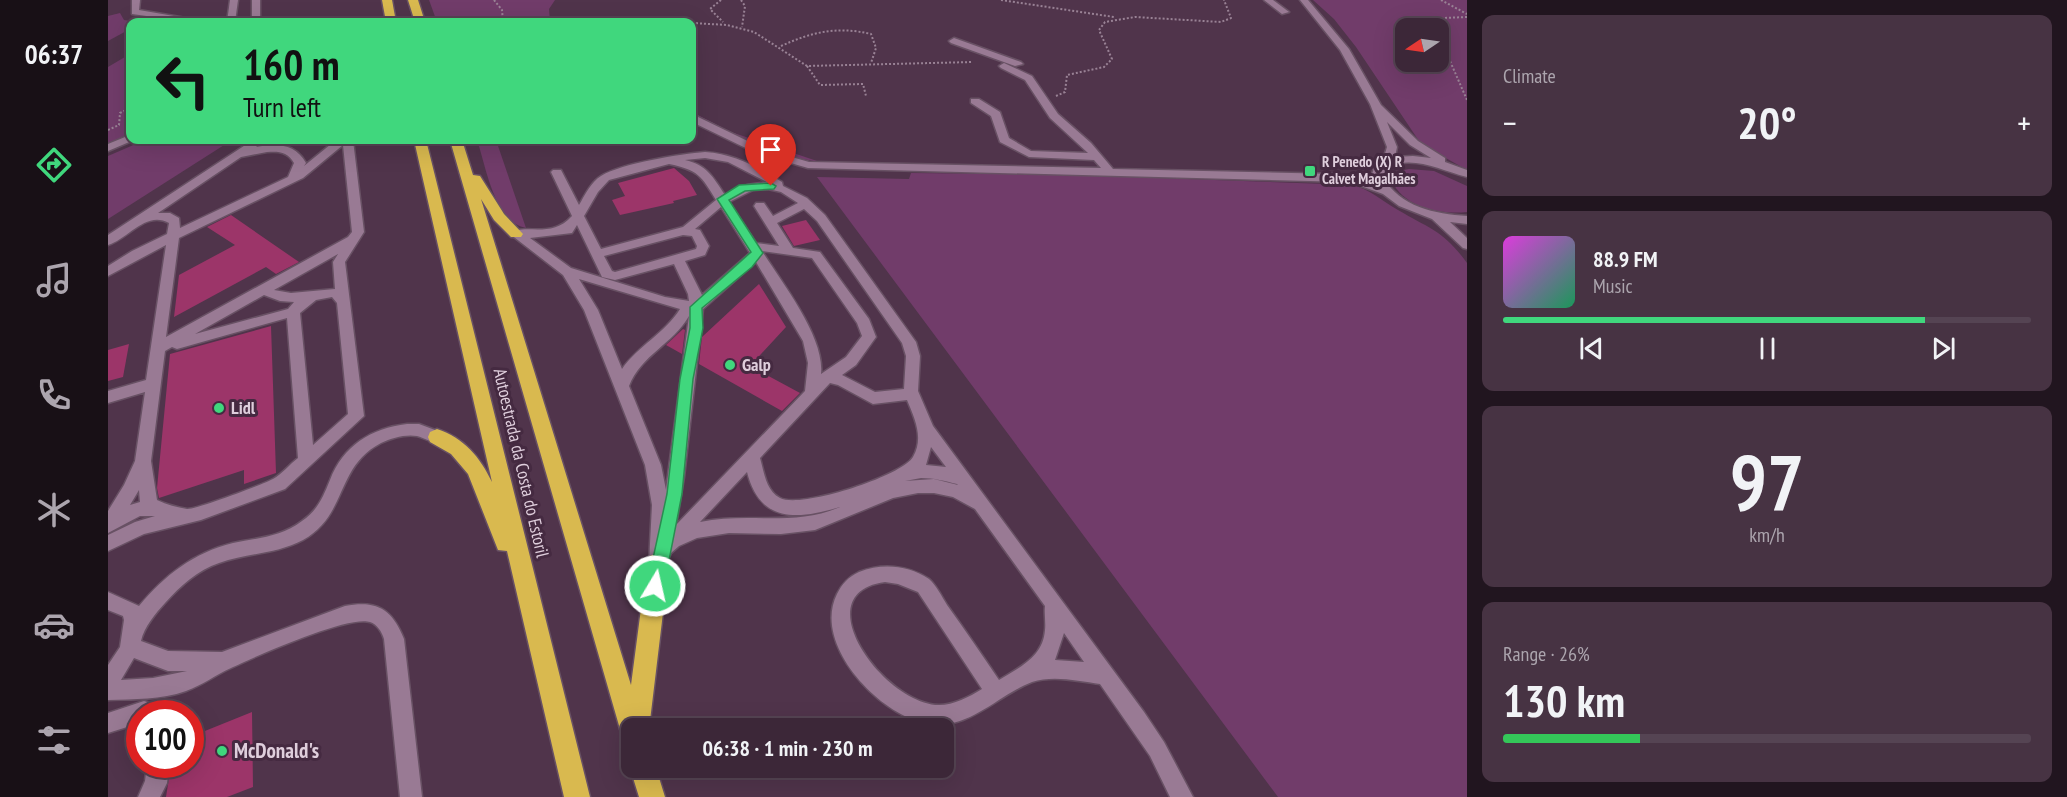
<!DOCTYPE html>
<meta charset="utf-8">
<style>
:root{--surface:#3c2738;--page:#473343;--text:#f1f3f6;--muted:#aca5ae;--line:#554453;--accent:#40d77d}
body{margin:0;font-family:"PT Sans Narrow",sans-serif;background:var(--page);color:var(--text);height:100vh;display:flex;flex-direction:column;font-size:22px;white-space:nowrap}
*{box-sizing:border-box;margin:0}
p{font-size:20px;color:var(--muted)}
.icon{flex:none;width:33px;height:33px;fill:none;stroke:currentColor;stroke-width:2;stroke-linecap:round;stroke-linejoin:round}
.map{position:relative;flex:1;overflow:hidden}
.drawer{display:flex;flex-direction:column;gap:15px;padding:15px;background:#21151f;width:600px}
.drawer>*{flex:none}
.banner{position:absolute;left:18px;top:18px;width:570px;height:126px;border-radius:12px;box-shadow:0 6px 24px #0002,0 0 0 2px var(--line);background:#40d77d;color:#111;overflow:hidden}
.needle{width:39px;rotate:257deg}
.buttons{position:absolute;left:1287px;top:18px;display:grid;gap:12px}
.buttons a{display:grid;place-items:center;width:54px;height:54px;border-radius:12px;background:var(--surface);box-shadow:0 6px 24px #0002,0 0 0 2px var(--line);font-size:30px}
.speed{position:absolute;left:18px;top:700px;display:flex;gap:12px;font-size:30px;font-weight:700;text-align:center}
.speed>*{display:grid;place-content:center;width:78px;height:78px;border-radius:50%;background:var(--surface);box-shadow:0 6px 24px #0002,0 0 0 2px var(--line);line-height:1}
.speed .limit{border:9px solid #d22;background:#fff;color:#111}
.pin{position:absolute;display:grid;place-items:center;width:51px;height:51px;color:#fff;margin:-62px -26px;border-radius:50% 50% 50% 0;rotate:-45deg;box-shadow:0 0 6px #0007}
.pin .icon{rotate:45deg}
.me{position:absolute;width:66px;margin:-33px;rotate:9deg;stroke-linejoin:round;filter:drop-shadow(0 0 4px #0008)}
.turn{display:flex;align-items:center;gap:21px;height:126px;padding:0 18px;font-size:27px}
.turn .icon{width:78px;height:78px;stroke-width:2.5}
.turn b{display:block;font-size:42px;line-height:51px}
.big{font-size:45px;font-weight:600;line-height:1.1}
.drawer .tile{flex:1;display:flex;flex-direction:column;justify-content:center;gap:9px;min-width:0;padding:0 21px;border-radius:12px;background:var(--page)}
.drawer .dial{align-items:center;gap:0}
.dial b{font-size:78px;line-height:1}
.song{display:flex;align-items:center;gap:18px}
.cover{width:72px;height:72px;border-radius:9px;background:linear-gradient(135deg,hsl(300 70% 55%),hsl(150 70% 35%))}
.played{height:6px;border-radius:3px;background:linear-gradient(90deg,var(--accent) 80%,var(--line) 80%)}
.keys{display:flex;justify-content:space-around;direction:ltr}
.heat{display:flex;justify-content:space-between;align-items:center;font-size:33px;direction:ltr}
.charge{height:9px;border-radius:4px;background:linear-gradient(90deg,#34c759 26%,var(--line) 0)}
.trip{position:absolute;left:513px;top:718px;width:333px;height:60px;border-radius:12px;background:var(--surface);box-shadow:0 6px 24px #0002,0 0 0 2px var(--line);font-weight:600;line-height:60px;text-align:center}
main{display:flex;flex:1;min-height:0}
.tabs{display:flex;flex-direction:column;width:108px;justify-content:space-around;align-items:center;background:#181016;color:var(--muted)}
.tabs .icon{width:42px;height:42px}
.tabs .current{color:var(--accent)}
.tabs b{font-size:27px;color:var(--text)}
.map>svg:first-child{display:block}
</style>
<main>
<nav class="tabs">
<b>06:37</b>
<svg class="icon current" aria-label="directions" viewBox="0 0 24 24"><path d="M12 3l9 9-9 9-9-9zM9 14v-3h6M13 9l2 2-2 2"/></svg>
<svg class="icon" aria-label="music" viewBox="0 0 24 24"><path d="M9 18V5l10-2v13"/><circle cx="6" cy="18" r="3"/><circle cx="16" cy="16" r="3"/></svg>
<svg class="icon" aria-label="phone" viewBox="0 0 24 24"><path d="M5 4h4l2 5-3 2q2 4 5 5l2-3 5 2v4C11 20 4 13 5 4z"/></svg>
<svg class="icon" aria-label="climate" viewBox="0 0 24 24"><path d="M12 3v18M4 7l16 10M4 17L20 7"/></svg>
<svg class="icon" aria-label="car" viewBox="0 0 24 24"><path d="M5 17H2v-5l4-1 3-4h7l3 4 3 1v5h-3M9 17h6M6 11h13"/><circle cx="7" cy="17" r="2"/><circle cx="17" cy="17" r="2"/></svg>
<svg class="icon" aria-label="filters" viewBox="0 0 24 24"><path d="M4 7h16M4 17h16"/><circle cx="9" cy="7" r="2"/><circle cx="15" cy="17" r="2"/></svg>
</nav>
<div class="map">
<svg width="1359" height="797" viewBox="0 0 1359 797">
<rect width="100%" height="100%" fill="#50344b"/>
<g fill="#713c6a" fill-rule="evenodd">
<path d="M321,0H447L441,9L442,22H329Z"/>
<path d="M1205,0H1359V170L1313,144L1248,47L1226,19ZM1298,28H1330V62H1298Z"/>
<path d="M12,13L16,20L29,22H22V29L0,41V16Z"/>
<path d="M22,54V133L0,144V67Z"/>
<path d="M584,112L623,132L712,162C665,155 625,137 584,115Z"/>
<path d="M37,140H124L0,219V156Z"/>
<path d="M369,140H388L418,228C386,222 378,166 369,140Z"/>
<path d="M1301,169L1326,171L1359,186V212C1333,215 1295,207 1284,181L1291,171Z"/>
<path d="M803,173L965,175L1245,185C1263,190 1274,201 1290,210C1322,229 1335,230 1359,263V797H1170L709,177L801,179Z"/>
</g>
<g fill="#9c3569">
<path d="M566,168L581,181L589,195L565,201L566,203L512,215L504,200L517,196L510,183Z"/>
<path d="M123,215L191,262L168,274L158,267L66,317L71,275L127,245L99,227Z"/>
<path d="M698,220L712,240L686,246L674,226Z"/>
<path d="M651,284L678,327L642,366L692,393L674,411L591,364L594,337Z"/>
<path d="M163,326L168,473L136,484V470L51,498L49,488L62,354Z"/>
<path d="M575,329L577,330L574,354L558,345Z"/>
<path d="M21,344L15,377L0,381V350Z"/>
<path d="M144,712L145,787L119,797H58L63,765H82V737Z"/>
</g>
<g fill="none" stroke-linecap="round" stroke-linejoin="round">
<defs>
<g id="minor">
<path d="M24,0H32L31,10L101,22H82L24,14Z"/>
<path d="M122,0H130L127,22H119Z"/>
<rect x="144" y="0" width="8" height="22"/>
<path d="M1156,0H1165L1181,12L1174,14Z"/>
<path d="M1192,0H1200L1241,49L1273,105L1310,141L1337,158V162L1359,170V177C1331,170 1307,155 1278,167L1275,177C1292,207 1327,214 1359,216V224L1342,222L1359,238V249L1355,248L1324,219L1291,206L1275,194L1242,182L700,168L648,153L584,122V115L588,116L656,149L701,162L993,168L986,160L921,157L892,142L883,116L863,103V99H871L892,112L901,138L923,151L980,153L942,118L917,80L893,68L891,66L896,63L924,76L950,114L983,143L1005,169L1228,174L1244,176L1267,183L1263,177L1267,165L1275,160L1279,147L1262,104L1232,50ZM1279,122L1302,145L1323,158L1305,156L1287,157L1289,147Z"/>
<path d="M846,38L913,62L915,64L907,66L843,43L841,41Z"/>
<path d="M22,135V140H26L0,151V144Z"/>
<path d="M145,140H156L148,147C168,143 187,143 198,163L196,166L228,140H245L256,232L237,262L256,416L177,489L93,520L36,534L0,551V535L27,522L47,516H32L0,533V511L16,485L27,461L37,392L0,403V391L38,380L58,245L0,276V266L24,251L59,234L61,223C38,210 20,239 0,245V235ZM235,145L244,232L240,237L58,337L71,238L195,178ZM159,152C171,151 180,152 186,163L180,177L72,228L71,218L62,213H50L133,157ZM230,254L225,262L227,289L183,293L166,290ZM156,295L172,301L186,302L180,309L87,334ZM224,297L229,303L240,414L205,445L192,313L208,300ZM179,318L190,458C182,464 174,474 165,479C156,484 87,510 79,509C69,507 59,505 49,500L43,461L57,351L64,347L69,349ZM31,490L32,502L22,505Z"/>
<path d="M597,152C627,154 649,167 674,182L675,186L699,198L717,215L808,342L812,356L810,391L825,426L1036,712L1056,742L1085,797H1062L1042,756L992,684C971,681 945,675 924,682C888,696 859,733 816,723C770,713 704,644 729,594C734,584 740,577 751,572C774,563 800,565 821,579C828,585 834,597 839,605C857,630 874,655 891,680C912,667 935,657 937,630C938,622 936,614 937,606L867,509L845,497L826,493H810L785,498L707,530L673,534L621,533L589,538L571,546L563,553L556,569L550,571L544,569L541,563L544,505L537,465L476,310L455,275L402,234C415,222 443,240 464,216L443,172L445,170H453L471,205C477,195 483,182 493,176C514,163 573,154 597,152ZM597,158L620,162L659,182L639,185L617,195C605,177 599,165 577,160ZM561,164C590,170 593,175 608,200L575,227L493,249L476,216L490,192L501,180ZM660,189L673,192L690,203L665,216L656,203H648L646,206L671,246L648,243L621,202L645,190ZM613,207L642,253L594,295L577,261L597,255L601,246L592,230L587,229ZM696,209L709,221L794,343L798,356L796,389L767,392L734,375L748,365L768,337L761,319L712,252L685,248L669,223ZM469,225L494,277L507,280L566,264L580,294L581,301L557,297L463,268L422,238L464,233ZM575,235L584,236L589,246L588,249L507,272L504,271L496,256ZM654,251L704,258L749,323L754,336L738,357L713,374C717,337 674,283 654,251ZM648,262L695,341L700,363L697,391L568,525L576,477L595,309ZM471,279L572,309C557,333 530,346 514,369L490,310ZM581,316L558,490L553,465L521,386C533,355 565,344 581,316ZM722,383L730,385L765,404L799,400C807,419 816,438 805,457C794,476 693,509 672,498C658,491 656,472 652,458ZM823,447L838,467L818,465ZM639,472C652,523 689,520 732,507C687,527 639,512 592,522ZM813,478C826,478 837,481 849,484L850,485L826,479L797,481ZM777,582L790,584L810,592L874,689C861,697 846,705 831,705C776,704 695,593 777,582ZM956,633L976,662L947,660Z"/>
<path d="M299,424H311L335,433L337,437L335,441C325,445 318,438 309,436C297,434 284,438 273,443C227,467 240,515 195,540C169,554 139,553 111,563C90,570 72,586 57,603C47,614 36,627 33,641L60,651L114,652L237,606C269,600 284,609 296,639L314,797H292L276,639C274,632 269,624 262,622C240,615 146,657 123,668C107,675 95,685 78,691C53,700 26,699 0,700V665L12,647L16,620L15,616L0,610V592L31,606C57,575 85,553 125,543C149,538 173,537 194,521C210,510 215,497 222,480C235,446 263,428 299,424ZM26,658L60,671H79L45,678L13,680Z"/>
<path d="M36,701L53,707L56,714H32V723L0,733V713Z"/>
<path d="M39,765H61L59,783L52,797H30L37,781Z"/>
</g>
<g id="highway">
<path d="M274,0H284L288,22H278Z"/>
<path d="M300,0H310L317,22H307Z"/>
<path d="M306,140H318L482,797H456L399,551L390,550L360,474L343,454L322,442L320,437L322,432L329,429C356,438 372,457 384,482Z"/>
<path d="M342,140H354L365,175L372,176L396,214L415,234L413,237H403L386,220L373,199L523,685L539,563L542,556L550,553L558,556L561,563L541,729H524V741L515,738L512,729Z"/>
<path d="M524,765V768H548L557,797H531L522,768Z"/>
</g>
</defs>
<use href="#minor" stroke="#685164" stroke-width="3"/>
<use href="#highway" stroke="#685164" stroke-width="3"/>
<g stroke="#998295" stroke-width="2" stroke-dasharray="2 2" stroke-linecap="butt">
<path d="M386,0L394,10L395,22"/>
<path d="M613,0L602,9L615,22"/>
<path d="M633,0L637,6L634,27"/>
<path d="M893,0L1006,17"/>
<path d="M1333,0L1359,14"/>
<path d="M1359,17L1335,18L1342,61L1359,100"/>
<path d="M584,23L619,25L646,32L699,66L865,62"/>
<path d="M673,46C704,32 729,26 763,34L768,48L763,63"/>
<path d="M699,66L712,85L755,84L758,96"/>
<path d="M948,96L957,92L959,75L996,67L1004,59L991,30L997,22L1027,17L1113,22L1123,18L1116,0"/>
<path d="M0,130L11,125L12,113L22,108"/>
</g>
<use href="#minor" fill="#997a94" fill-rule="evenodd"/>
<use href="#highway" fill="#d9b94f" fill-rule="evenodd"/>
</g>
<path fill="#40d77d" stroke="#2a8c51" stroke-width="1.5" d="M663,183L668,186L666,189L637,191L621,200L655,253L644,267L594,308L595,328L585,379L574,494L556,586L553,591L547,593L542,591L539,586L559,494L572,379L582,328V307L643,252L609,199L631,185Z"/>
<g fill="#40d77d" stroke="#452a41" stroke-width="2">
<rect x="1196" y="165" width="12" height="12" rx="3"/>
<circle cx="622" cy="365" r="6"/>
<circle cx="111" cy="408" r="6"/>
<circle cx="114" cy="751" r="6"/>
</g>
<g text-anchor="middle" stroke-width="6" stroke-linejoin="round" paint-order="stroke">
<g font-size="15" font-weight="bold" fill="#dfcedc" stroke="#452a41" text-anchor="start">
<text x="1214" y="167">R Penedo (X) R<tspan x="1214" dy="17">Calvet Magalhães</tspan></text>
</g>
<g font-size="18" font-weight="bold" fill="#dfcedc" stroke="#452a41" text-anchor="start">
<text x="634" y="371">Galp</text>
<text x="123" y="414">Lidl</text>
</g>
<g font-size="18" fill="#dfcedc" stroke="#452a41">
<text transform="translate(413 463) rotate(77)" y="6">Autoestrada da Costa do Estoril</text>
</g>
<g font-size="21" font-weight="bold" fill="#dfcedc" stroke="#452a41" text-anchor="start">
<text x="126" y="758">McDonald's</text>
</g>
</g>
</svg>
<div class="buttons">
<a><svg class="needle" viewBox="-14 -14 28 28"><path d="M0-13l5 13h-10z" fill="#e53935"/><path d="M0 13l5-13h-10z" fill="#aca5ae"/></svg></a>
</div>
<div class="speed"><div class="limit">100</div></div>
<div class="pin" style="left:663px;top:186px;background:#d93025"><svg class="icon" aria-label="arrive" viewBox="0 0 24 24"><path d="M6 21V4h12l-3 4 3 4H6"/></svg></div>
<svg class="me" style="left:547px;top:586px" viewBox="-20 -20 40 40"><circle r="17" fill="#40d77d" stroke="#fff" stroke-width="3"/><path d="M0-11L8 9 0 5-8 9z" fill="#fff"/></svg>
<div class="trip">06:38 · 1 min · 230 m</div>
<div class="banner">
<div class="turn"><svg class="icon" aria-label="left" viewBox="0 0 24 24"><path d="M17 20v-9H6M10 6l-5 5 5 5"/></svg><div><b>160 m</b>Turn left</div></div>
</div>
</div>
<section class="drawer">
<div class="tile"><p>Climate</p>
<div class="heat"><a>−</a><b class="big">20°</b><a>+</a></div>
</div>
<div class="tile">
<div class="song"><i class="cover"></i><div><b>88.9 FM</b><p>Music</p></div></div>
<div class="played"></div>
<div class="keys"><svg class="icon" aria-label="previous" viewBox="0 0 24 24"><path d="M18 5L8 12l10 7zM5 5v14"/></svg><svg class="icon" aria-label="pause" viewBox="0 0 24 24"><path d="M8 5v14M16 5v14"/></svg><svg class="icon" aria-label="next" viewBox="0 0 24 24"><path d="M6 5l10 7-10 7zM19 5v14"/></svg></div>
</div>
<div class="tile dial"><b>97</b><p>km/h</p></div>
<div class="tile"><p>Range · 26%</p><b class="big">130 km</b><div class="charge"></div></div>
</section>
</main>
